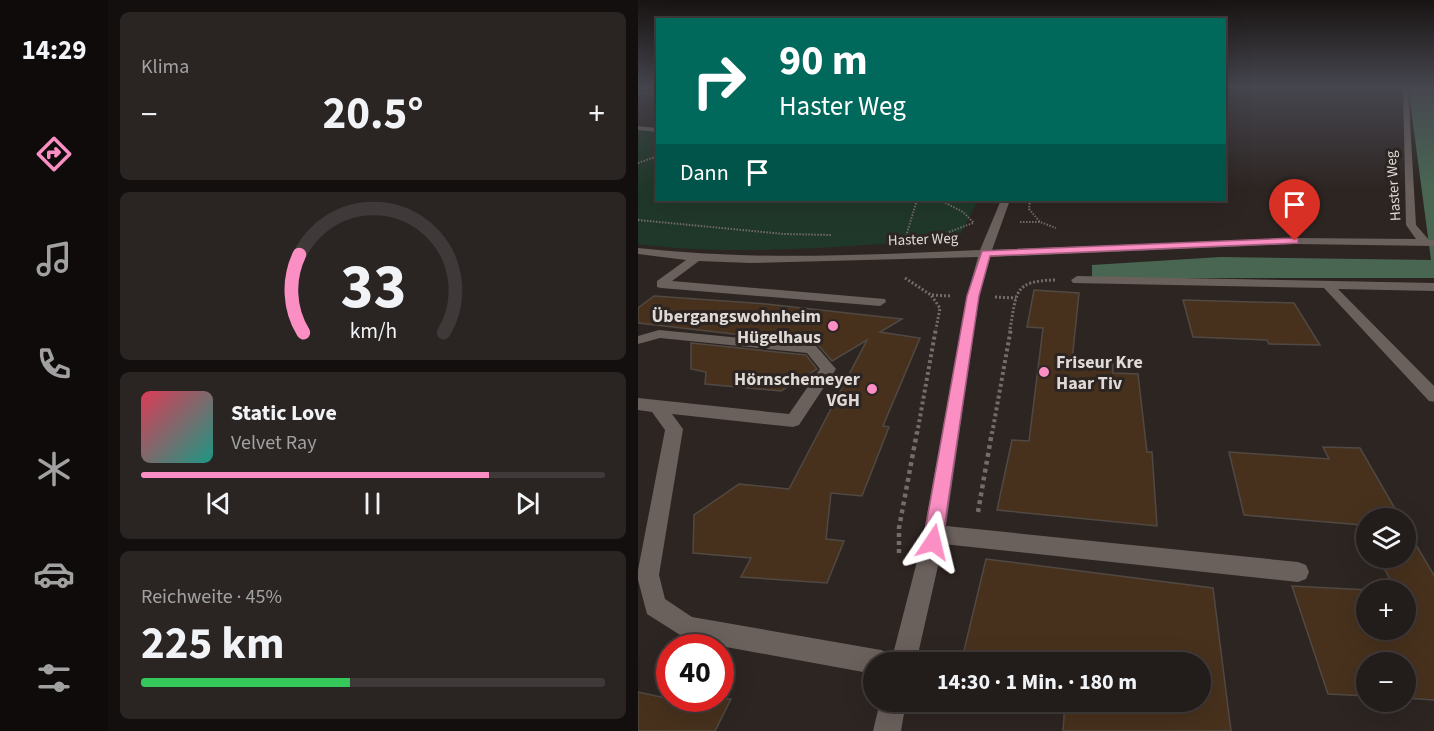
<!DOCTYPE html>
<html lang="de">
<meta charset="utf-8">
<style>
:root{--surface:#221c1a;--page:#2a2523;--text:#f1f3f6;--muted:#a2a1a2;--line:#3f3a39;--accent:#fb8fc4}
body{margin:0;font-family:"Source Sans 3",sans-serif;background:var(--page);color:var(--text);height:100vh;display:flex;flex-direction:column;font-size:22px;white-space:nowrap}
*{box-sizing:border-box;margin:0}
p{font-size:20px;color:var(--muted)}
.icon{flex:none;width:33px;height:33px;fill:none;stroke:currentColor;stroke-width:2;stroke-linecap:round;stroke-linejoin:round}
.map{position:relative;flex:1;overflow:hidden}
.side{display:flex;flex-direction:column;gap:12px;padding:12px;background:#130f0e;width:530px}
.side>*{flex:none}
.guide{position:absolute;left:18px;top:18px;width:570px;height:183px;border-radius:0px;box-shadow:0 6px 24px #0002,0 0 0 2px var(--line);background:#00695c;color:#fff;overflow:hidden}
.fabs{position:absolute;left:718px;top:508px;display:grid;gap:12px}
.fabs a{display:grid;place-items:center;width:60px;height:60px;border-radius:50%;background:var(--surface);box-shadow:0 6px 24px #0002,0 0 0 2px var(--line);font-size:30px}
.speed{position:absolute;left:18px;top:634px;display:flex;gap:12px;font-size:30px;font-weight:700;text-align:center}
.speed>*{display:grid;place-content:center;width:78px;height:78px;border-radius:50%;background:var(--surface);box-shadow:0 6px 24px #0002,0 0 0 2px var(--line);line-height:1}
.speed .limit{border:9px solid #d22;background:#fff;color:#111}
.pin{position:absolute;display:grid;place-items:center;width:51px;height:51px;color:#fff;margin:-62px -26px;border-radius:50% 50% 50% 0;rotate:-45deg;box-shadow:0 0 6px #0007}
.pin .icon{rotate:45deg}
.me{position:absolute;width:66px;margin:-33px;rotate:10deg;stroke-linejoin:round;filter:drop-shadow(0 0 4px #0008)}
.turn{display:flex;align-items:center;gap:21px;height:126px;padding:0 24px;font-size:27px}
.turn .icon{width:78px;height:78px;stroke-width:2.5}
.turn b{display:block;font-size:42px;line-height:51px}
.then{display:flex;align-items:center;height:57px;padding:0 24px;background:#0003;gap:12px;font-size:22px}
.big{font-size:45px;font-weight:700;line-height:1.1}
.side .widget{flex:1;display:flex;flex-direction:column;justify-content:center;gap:9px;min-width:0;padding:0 21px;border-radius:9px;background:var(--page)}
.side .dial{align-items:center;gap:0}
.dial svg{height:156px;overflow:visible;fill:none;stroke:var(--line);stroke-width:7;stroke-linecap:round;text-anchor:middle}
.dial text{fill:var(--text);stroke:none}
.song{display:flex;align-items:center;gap:18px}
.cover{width:72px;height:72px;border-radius:9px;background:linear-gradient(135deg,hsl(350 70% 55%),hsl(170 70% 35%))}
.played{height:6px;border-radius:3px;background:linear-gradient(90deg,var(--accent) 75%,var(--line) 75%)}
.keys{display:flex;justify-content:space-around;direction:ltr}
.heat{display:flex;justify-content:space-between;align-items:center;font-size:33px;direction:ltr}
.charge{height:9px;border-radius:4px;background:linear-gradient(90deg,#34c759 45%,var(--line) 0)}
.trip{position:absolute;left:225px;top:652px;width:348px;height:60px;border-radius:30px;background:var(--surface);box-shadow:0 6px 24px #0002,0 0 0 2px var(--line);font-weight:700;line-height:60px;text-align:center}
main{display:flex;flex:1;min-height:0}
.tabs{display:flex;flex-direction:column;width:108px;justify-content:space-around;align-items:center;background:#0e0b0a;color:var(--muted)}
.tabs .icon{width:42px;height:42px}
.tabs .active{color:var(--accent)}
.tabs b{font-size:27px;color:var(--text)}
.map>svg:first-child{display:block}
</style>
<main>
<nav class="tabs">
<b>14:29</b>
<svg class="icon active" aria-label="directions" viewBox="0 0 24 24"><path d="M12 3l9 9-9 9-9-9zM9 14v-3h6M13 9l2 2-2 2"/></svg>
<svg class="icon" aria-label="music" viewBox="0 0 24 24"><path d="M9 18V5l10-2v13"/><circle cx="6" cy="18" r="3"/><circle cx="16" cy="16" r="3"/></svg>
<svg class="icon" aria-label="phone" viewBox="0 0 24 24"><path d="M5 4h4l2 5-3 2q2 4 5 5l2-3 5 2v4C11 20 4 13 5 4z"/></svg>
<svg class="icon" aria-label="climate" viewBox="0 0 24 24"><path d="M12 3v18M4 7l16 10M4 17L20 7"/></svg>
<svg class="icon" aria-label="car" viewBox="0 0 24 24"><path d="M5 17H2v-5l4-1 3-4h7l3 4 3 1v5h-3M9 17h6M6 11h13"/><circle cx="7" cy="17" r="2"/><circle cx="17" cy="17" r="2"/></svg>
<svg class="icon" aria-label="filters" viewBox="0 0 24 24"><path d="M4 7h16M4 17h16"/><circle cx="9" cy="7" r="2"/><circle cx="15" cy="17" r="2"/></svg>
</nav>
<section class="side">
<div class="widget"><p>Klima</p>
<div class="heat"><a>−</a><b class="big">20.5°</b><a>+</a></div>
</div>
<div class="widget dial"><svg viewBox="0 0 100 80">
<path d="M14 69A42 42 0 1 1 86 69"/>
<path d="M14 69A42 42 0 0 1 12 29" stroke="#fb8fc4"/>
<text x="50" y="56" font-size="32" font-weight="700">33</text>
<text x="50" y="72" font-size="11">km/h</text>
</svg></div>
<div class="widget">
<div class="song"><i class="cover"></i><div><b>Static Love</b><p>Velvet Ray</p></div></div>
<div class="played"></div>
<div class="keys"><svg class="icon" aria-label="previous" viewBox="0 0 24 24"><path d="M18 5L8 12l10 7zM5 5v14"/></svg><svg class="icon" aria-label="pause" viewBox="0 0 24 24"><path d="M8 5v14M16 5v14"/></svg><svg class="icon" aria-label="next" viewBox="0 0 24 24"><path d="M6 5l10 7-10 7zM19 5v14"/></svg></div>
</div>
<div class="widget"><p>Reichweite · 45%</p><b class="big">225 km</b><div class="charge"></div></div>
</section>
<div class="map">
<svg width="797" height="731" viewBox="0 0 797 731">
<rect width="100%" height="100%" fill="#2d2522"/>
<path fill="#203829" d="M0,129L19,132L20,200H340L321,237L296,241C198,246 98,257 0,244Z"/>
<path fill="#496653" d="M770,86H796V278H454V265L583,257L793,260Z"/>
<g fill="#47311d" stroke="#504943" stroke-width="1.5">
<path d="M396,290L441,293L434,361L475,363V373L500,374L509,452H514L519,526L359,510L374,440L391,441L405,328L389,327Z"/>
<path d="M16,296L128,304L264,319L242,332L282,338L245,426L251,427L224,496L193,493L188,539L206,541L189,583L103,577L113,558L55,553L56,515L101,484L151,489L229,340L194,361L180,345L173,343L0,323V308Z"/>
<path d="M545,300L656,303L682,345L631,344L629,340L555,337Z"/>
<path d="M53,343L168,355L179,369L143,391L67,384L68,372L53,369Z"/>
<path d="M685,447L722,448L763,519H729V534L724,525L606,515L591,452L691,459Z"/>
<path d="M768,528L797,577V700L768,698V663H729V696L690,694L654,586L751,591H729V630H768V591H758L741,558H768Z"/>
<path d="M348,559L575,588L593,731H425L427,702H562V663H323Z"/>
<path d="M0,692L32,699H93L77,731H0Z"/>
</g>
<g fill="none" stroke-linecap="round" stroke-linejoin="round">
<path stroke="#736c69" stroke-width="1.5" stroke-dasharray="1.5 1.5" stroke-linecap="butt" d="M0,93L20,95"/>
<g stroke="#736c69" stroke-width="2" stroke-dasharray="1.5 1.5" stroke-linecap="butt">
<path d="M0,163L20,156"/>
<path d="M302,200L325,212L336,223"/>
<path d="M392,200L391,209L402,222"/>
<path d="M0,220L146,234L194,235"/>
<path d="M382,222H402L418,228"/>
<path d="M311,232L335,223"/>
<path d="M268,236L279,200"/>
</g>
<g stroke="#736c69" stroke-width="3" stroke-dasharray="2 2" stroke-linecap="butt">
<path d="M267,278L293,295L302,308L298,329"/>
<path d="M294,295L313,296"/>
<path d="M357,297L378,298"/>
<path d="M372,329C379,292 375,281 417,280"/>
</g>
<g stroke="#736c69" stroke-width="4" stroke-dasharray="3 3" stroke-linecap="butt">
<path d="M279,434L298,328"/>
<path d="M354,434L373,328"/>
</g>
<g stroke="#736c69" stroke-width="4.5" stroke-dasharray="4 4" stroke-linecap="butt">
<path d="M340,512L354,432"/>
<path d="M261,553V528L279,432"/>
</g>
<g fill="#6a605c" fill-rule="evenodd">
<path d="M765,86H770L778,225L791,240H797V246L657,244L352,257L341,296L308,526L660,562L668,565L671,572L668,579L660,582L305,544L278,663H236V674L50,640L9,614L0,580V570L27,430L14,412L0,410V398L151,414L182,369L169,353L22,338L0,344V336L21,330L173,345L178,346L198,369L161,425L155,427L34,414L45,429L21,575L27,599L54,617L243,650L252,654L254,658L284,542L329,296L340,257L112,263L61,261L34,281L247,299L248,302L242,306L23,288L19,287V281L48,260L0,254V248C114,261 228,255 342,250L363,200H372L354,250L657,238L778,239L768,225Z"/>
<path d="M0,126L20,128V132L0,130Z"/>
<path d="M439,276L797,283V291L700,289L797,387V402L791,401L686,288L435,283L433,280Z"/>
<path d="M242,702H268L263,731H235Z"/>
</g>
</g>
<linearGradient id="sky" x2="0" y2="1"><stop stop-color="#191413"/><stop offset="0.46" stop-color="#46464f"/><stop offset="1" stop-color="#46464f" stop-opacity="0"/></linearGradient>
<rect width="797" height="188" fill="url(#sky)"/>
<path fill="#fb8fc4" stroke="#a35d7f" stroke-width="1.5" d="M657,238L660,239V243L352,256L341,296L304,542L302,548L295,550L288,548L285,542L329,296L344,251Z"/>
<g fill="#fb8fc4" stroke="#2d2522" stroke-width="2">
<circle cx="195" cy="326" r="6"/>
<circle cx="406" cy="372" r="6"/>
<circle cx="234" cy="389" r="6"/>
</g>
<g text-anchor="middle" stroke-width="6" stroke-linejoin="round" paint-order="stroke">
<g font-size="15" fill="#dfdad7" stroke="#2d2522">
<text transform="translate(755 186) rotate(-94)" y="5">Haster Weg</text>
<text transform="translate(285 239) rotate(-2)" y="5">Haster Weg</text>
</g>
<g font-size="18" font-weight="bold" fill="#dfdad7" stroke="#2d2522" text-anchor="end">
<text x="183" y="322">Übergangswohnheim<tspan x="183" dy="21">Hügelhaus</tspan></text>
<text x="418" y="368" text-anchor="start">Friseur Kre<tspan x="418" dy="21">Haar Tiv</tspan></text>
<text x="222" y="385">Hörnschemeyer<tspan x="222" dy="21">VGH</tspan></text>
</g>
</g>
</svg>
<div class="fabs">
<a><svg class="icon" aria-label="layers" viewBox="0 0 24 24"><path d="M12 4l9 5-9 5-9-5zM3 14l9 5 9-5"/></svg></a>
<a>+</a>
<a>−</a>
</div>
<div class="speed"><div class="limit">40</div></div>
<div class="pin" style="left:657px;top:241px;background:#d93025"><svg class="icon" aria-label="arrive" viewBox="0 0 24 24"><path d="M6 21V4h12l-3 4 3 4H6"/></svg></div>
<svg class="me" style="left:295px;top:542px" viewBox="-20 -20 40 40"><path d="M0-17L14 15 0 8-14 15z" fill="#fb8fc4" stroke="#fff" stroke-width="4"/></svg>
<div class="trip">14:30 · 1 Min. · 180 m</div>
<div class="guide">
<div class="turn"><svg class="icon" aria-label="right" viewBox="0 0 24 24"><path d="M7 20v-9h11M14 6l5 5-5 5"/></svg><div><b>90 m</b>Haster Weg</div></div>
<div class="then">Dann<svg class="icon" aria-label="arrive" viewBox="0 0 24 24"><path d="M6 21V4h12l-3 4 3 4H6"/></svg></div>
</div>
</div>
</main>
